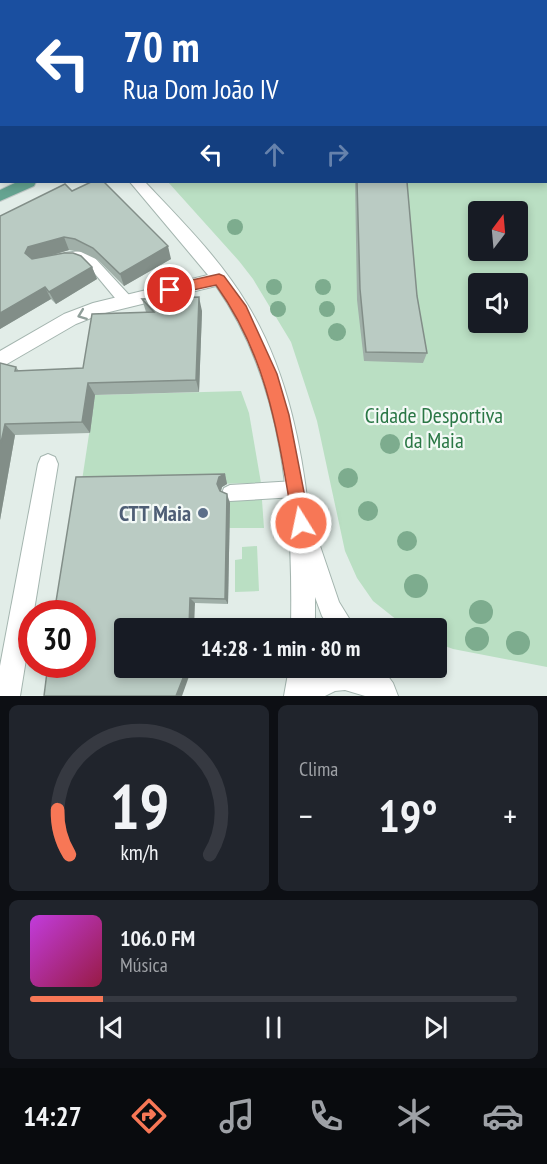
<!DOCTYPE html>
<html lang="pt">
<meta charset="utf-8">
<style>
:root{--surface:#171b24;--page:#20242c;--text:#f1f3f6;--muted:#9ea1a6;--line:#363941;--accent:#f77756}
body{margin:0;font-family:"PT Sans Narrow",sans-serif;background:var(--page);color:var(--text);height:100vh;display:flex;flex-direction:column;font-size:22px;white-space:nowrap}
*{box-sizing:border-box;margin:0}
p{font-size:20px;color:var(--muted)}
.icon{flex:none;width:33px;height:33px;fill:none;stroke:currentColor;stroke-width:2;stroke-linecap:round;stroke-linejoin:round}
.map{position:relative;height:696px;overflow:hidden}
.panel{display:flex;flex-direction:column;gap:9px;padding:9px;background:#0d0f14;flex:1}
.panel>*{flex:none}
.banner{position:absolute;left:0px;top:0px;width:548px;height:183px;box-shadow:0 3px 9px #0003;background:#1a4fa0;color:#fff;overflow:hidden}
.needle{width:39px;rotate:16deg}
.tools{position:absolute;left:468px;top:201px;display:grid;gap:12px}
.tools a{display:grid;place-items:center;width:60px;height:60px;border-radius:6px;background:var(--surface);box-shadow:0 3px 9px #0003;font-size:30px}
.speed{position:absolute;left:18px;top:600px;display:flex;gap:12px;font-size:30px;font-weight:700;text-align:center}
.speed>*{display:grid;place-content:center;width:78px;height:78px;border-radius:50%;background:var(--surface);box-shadow:0 3px 9px #0003;line-height:1}
.speed .limit{border:9px solid #d22;background:#fff;color:#111}
.pin{position:absolute;display:grid;place-items:center;width:51px;height:51px;color:#fff;margin:-26px;border:3px solid #fff;border-radius:50%;box-shadow:0 2px 6px #0007}
.me{position:absolute;width:66px;margin:-33px;rotate:350deg;stroke-linejoin:round;filter:drop-shadow(0 0 4px #0008)}
.turn{display:flex;align-items:center;gap:21px;height:126px;padding:0 24px;font-size:27px}
.turn .icon{width:78px;height:78px;stroke-width:2.5}
.turn b{display:block;font-size:42px;line-height:51px}
.lanes{display:flex;align-items:center;height:57px;padding:0 24px;background:#0003;justify-content:center;gap:30px;direction:ltr}
.lanes .off{opacity:.35}
.big{font-size:45px;font-weight:600;line-height:1.1}
.panel .widget{flex:1;display:flex;flex-direction:column;justify-content:center;gap:9px;min-width:0;padding:0 21px;border-radius:9px;background:var(--page)}
.panel .dial{align-items:center;gap:0}
.dial svg{height:156px;overflow:visible;fill:none;stroke:var(--line);stroke-width:7;stroke-linecap:round;text-anchor:middle}
.dial text{fill:var(--text);stroke:none}
.song{display:flex;align-items:center;gap:18px}
.cover{width:72px;height:72px;border-radius:9px;background:linear-gradient(135deg,hsl(290 70% 55%),hsl(340 70% 35%))}
.played{height:6px;border-radius:3px;background:linear-gradient(90deg,var(--accent) 15%,var(--line) 15%)}
.keys{display:flex;justify-content:space-around;direction:ltr}
.heat{display:flex;justify-content:space-between;align-items:center;font-size:33px;direction:ltr}
.panel .tiles{flex:1;display:grid;gap:9px;grid-template-columns:1fr 1fr}
.widget:last-child{grid-column:span 2}
.trip{position:absolute;left:114px;top:618px;width:333px;height:60px;border-radius:6px;background:var(--surface);box-shadow:0 3px 9px #0003;font-weight:600;line-height:60px;text-align:center}
.menu{display:flex;height:96px;justify-content:space-around;align-items:center;background:#090b0e;color:var(--muted)}
.menu .icon{width:42px;height:42px}
.menu .on{color:var(--accent)}
.menu b{font-size:27px;color:var(--text)}
.map>svg:first-child{display:block}
</style>
<div class="map">
<svg width="547" height="696" viewBox="0 0 547 696">
<rect width="100%" height="100%" fill="#e2ede8"/>
<g fill="#badfc3" fill-rule="evenodd">
<path d="M445,0H547V667L453,649L437,643L436,628H407L373,601L357,578L345,551L317,421L291,342L253,279L239,261L168,182H546V2L442,1ZM478,212H518V250H478ZM478,284H518V322H478Z"/>
<path d="M241,391L249,413L261,483L81,487L95,395Z"/>
<path d="M230,500H262L264,528H229Z"/>
<path d="M257,546L259,591L235,592V560L242,559V547Z"/>
</g>
<g fill="none" stroke-linecap="round" stroke-linejoin="round">
<defs>
<g id="lane">
<path d="M80,251L94,257L130,296L131,300L130,304H120L86,263L79,261L65,263L59,258L65,253Z"/>
<path d="M295,481L301,484L303,489L301,494L295,497L230,501L224,498L222,493L224,488L230,485Z"/>
</g>
<g id="street">
<path d="M24,0H35L23,2Z"/>
<path d="M0,26H2L0,33Z"/>
<path d="M130,182H145C181,220 220,259 247,304C289,373 304,455 311,535L317,537L339,602L355,628H330L322,616L315,597V628H291C293,512 285,384 216,286L101,314L76,324L0,368V351L64,314L93,303L208,275Z"/>
<path d="M48,454L55,457L58,464L20,696H0V666L38,464L41,457Z"/>
<path d="M289,668H313L312,675L330,668H382L393,683L398,696H365L345,690L335,691L325,696H284Z"/>
</g>
<g id="primary">
<path d="M385,0H397L384,2Z"/>
<path d="M408,0H420L407,2Z"/>
<path d="M17,182H36L34,186L0,201V190Z"/>
</g>
</defs>
<use href="#lane" stroke="#a4b5af" stroke-width="2"/>
<use href="#street" stroke="#a4b5af" stroke-width="2"/>
<use href="#primary" stroke="#c1c9c7" stroke-width="2"/>
<use href="#lane" fill="#fff" fill-rule="evenodd"/>
<use href="#street" fill="#fff" fill-rule="evenodd"/>
<use href="#primary" fill="#65a491" fill-rule="evenodd"/>
</g>
<g fill="#7dac8e">
<circle cx="235" cy="227" r="8"/>
<circle cx="274" cy="287" r="8"/>
<circle cx="323" cy="287" r="8"/>
<circle cx="278" cy="309" r="8"/>
<circle cx="327" cy="309" r="8"/>
<circle cx="337" cy="332" r="9"/>
<circle cx="390" cy="444" r="10"/>
<circle cx="348" cy="478" r="10"/>
<circle cx="368" cy="511" r="10"/>
<circle cx="407" cy="541" r="10"/>
<circle cx="416" cy="586" r="12"/>
<circle cx="481" cy="612" r="12"/>
<circle cx="477" cy="639" r="12"/>
<circle cx="518" cy="643" r="12"/>
</g>
<g fill="#a0afa8">
<path d="M355,182H407L417,296L427,353L423,363L364,361L357,300Z"/>
<path d="M72,191L171,259L124,286L98,260L81,252L69,250L50,256L92,267L97,279L56,304L51,299L0,329V216Z"/>
<path d="M142,299L202,311L199,392L95,395L90,433L15,435L0,520V363L16,367L19,371L83,368L146,312Z"/>
<path d="M225,474L227,484L222,487L221,491L230,503L228,604L195,603L44,696Z"/>
</g>
<g fill="#828e88">
<path d="M163,0H173L172,2H162Z"/>
<path d="M308,0H333L330,2H305Z"/>
<path d="M0,126H2V150L0,151Z"/>
<path d="M64,237L69,250L35,260L32,265L25,253L28,247Z"/>
<path d="M168,246L171,259L124,286L120,274Z"/>
<path d="M92,267L97,279L56,304L49,292Z"/>
<path d="M45,287L51,299L0,329V313Z"/>
<path d="M199,297L202,311L199,392L196,380Z"/>
<path d="M88,383L95,395L90,433L82,422Z"/>
<path d="M5,424L15,435L0,520V447Z"/>
<path d="M225,474L227,484L222,487L220,494L217,484L219,477Z"/>
<path d="M227,494L230,503L228,604L225,599Z"/>
<path d="M190,598L195,603L194,628H189Z"/>
<path d="M187,668H192L182,696H176Z"/>
</g>
<g fill="#bacbc3" stroke="#828e88" stroke-width="1.5">
<path d="M81,0H163L162,2H79Z"/>
<path d="M209,0H308L305,2H205Z"/>
<path d="M2,96V126H0V97Z"/>
<path d="M91,182H104L168,246L120,274L93,248L75,239L64,237L28,247L25,253L32,259L64,253H73L81,256L92,267L49,292L45,287L0,313V216L65,184L72,191Z"/>
<path d="M357,182H407L417,296L427,353L366,352L360,289Z"/>
<path d="M199,297L196,380L88,383L82,422L5,424L0,447V363L16,367L15,371L83,368L92,314L154,312L142,299Z"/>
<path d="M225,474L219,477L217,484L220,491L227,494L225,599L190,598L189,628H124V668H187L176,696H44L48,664H82V614H54L76,477Z"/>
</g>
<defs><path id="oneway-chevron" d="M-2-3.5L2.5 0L-2 3.5" fill="none" stroke-width="1.6" stroke-linecap="round" stroke-linejoin="round" transform="scale(1.5)"/></defs>
<use stroke="#909f9a" href="#oneway-chevron" transform="translate(82 315) rotate(159)"/>
<path fill="#f77756" stroke="#a14d38" stroke-width="1.5" d="M219,274L224,276L246,306L277,374L289,415L310,523L307,529L301,531L296,529L293,523C278,436 269,359 216,285L170,295L163,290L170,285Z"/>
<circle fill="#5c6f8a" stroke="#f3f9f6" stroke-width="2" cx="203" cy="513" r="6"/>
<g text-anchor="middle" stroke-width="4.5" stroke-linejoin="round" paint-order="stroke">
<g font-size="22" fill="#2a7745" stroke="#f3f9f6">
<text x="434" y="423">Cidade Desportiva<tspan x="434" dy="25">da Maia</tspan></text>
</g>
<g font-size="22" font-weight="bold" fill="#4e5e75" stroke="#f3f9f6" text-anchor="end">
<text x="191" y="521">CTT Maia</text>
</g>
</g>
</svg>
<div class="tools">
<a><svg class="needle" viewBox="-14 -14 28 28"><path d="M0-13l5 13h-10z" fill="#e53935"/><path d="M0 13l5-13h-10z" fill="#9ea1a6"/></svg></a>
<a><svg class="icon" aria-label="sound" viewBox="0 0 24 24"><path d="M4 9h4l5-4v14l-5-4H4zM17 9q2 3 0 6"/></svg></a>
</div>
<div class="speed"><div class="limit">30</div></div>
<div class="pin" style="left:170px;top:290px;background:#d93025"><svg class="icon" aria-label="arrive" viewBox="0 0 24 24"><path d="M6 21V4h12l-3 4 3 4H6"/></svg></div>
<svg class="me" style="left:301px;top:523px" viewBox="-20 -20 40 40"><circle r="17" fill="#f77756" stroke="#fff" stroke-width="3"/><path d="M0-11L8 9 0 5-8 9z" fill="#fff"/></svg>
<div class="trip">14:28 · 1 min · 80 m</div>
<div class="banner">
<div class="turn"><svg class="icon" aria-label="left" viewBox="0 0 24 24"><path d="M17 20v-9H6M10 6l-5 5 5 5"/></svg><div><b>70 m</b>Rua Dom João IV</div></div>
<div class="lanes"><svg class="icon" aria-label="left" viewBox="0 0 24 24"><path d="M17 20v-9H6M10 6l-5 5 5 5"/></svg><svg class="icon off" aria-label="ahead" viewBox="0 0 24 24"><path d="M12 20V5M6 11l6-6 6 6"/></svg><svg class="icon off" aria-label="right" viewBox="0 0 24 24"><path d="M7 20v-9h11M14 6l5 5-5 5"/></svg></div>
</div>
</div>
<section class="panel">
<div class="tiles">
<div class="widget dial"><svg viewBox="0 0 100 80">
<path d="M14 69A42 42 0 1 1 86 69"/>
<path d="M14 69A42 42 0 0 1 8 46" stroke="#f77756"/>
<text x="50" y="56" font-size="32" font-weight="700">19</text>
<text x="50" y="72" font-size="11">km/h</text>
</svg></div>
<div class="widget"><p>Clima</p>
<div class="heat"><a>−</a><b class="big">19°</b><a>+</a></div>
</div>
<div class="widget">
<div class="song"><i class="cover"></i><div><b>106.0 FM</b><p>Música</p></div></div>
<div class="played"></div>
<div class="keys"><svg class="icon" aria-label="previous" viewBox="0 0 24 24"><path d="M18 5L8 12l10 7zM5 5v14"/></svg><svg class="icon" aria-label="pause" viewBox="0 0 24 24"><path d="M8 5v14M16 5v14"/></svg><svg class="icon" aria-label="next" viewBox="0 0 24 24"><path d="M6 5l10 7-10 7zM19 5v14"/></svg></div>
</div>
</div>
</section>
<nav class="menu">
<b>14:27</b>
<svg class="icon on" aria-label="directions" viewBox="0 0 24 24"><path d="M12 3l9 9-9 9-9-9zM9 14v-3h6M13 9l2 2-2 2"/></svg>
<svg class="icon" aria-label="music" viewBox="0 0 24 24"><path d="M9 18V5l10-2v13"/><circle cx="6" cy="18" r="3"/><circle cx="16" cy="16" r="3"/></svg>
<svg class="icon" aria-label="phone" viewBox="0 0 24 24"><path d="M5 4h4l2 5-3 2q2 4 5 5l2-3 5 2v4C11 20 4 13 5 4z"/></svg>
<svg class="icon" aria-label="climate" viewBox="0 0 24 24"><path d="M12 3v18M4 7l16 10M4 17L20 7"/></svg>
<svg class="icon" aria-label="car" viewBox="0 0 24 24"><path d="M5 17H2v-5l4-1 3-4h7l3 4 3 1v5h-3M9 17h6M6 11h13"/><circle cx="7" cy="17" r="2"/><circle cx="17" cy="17" r="2"/></svg>
</nav>
